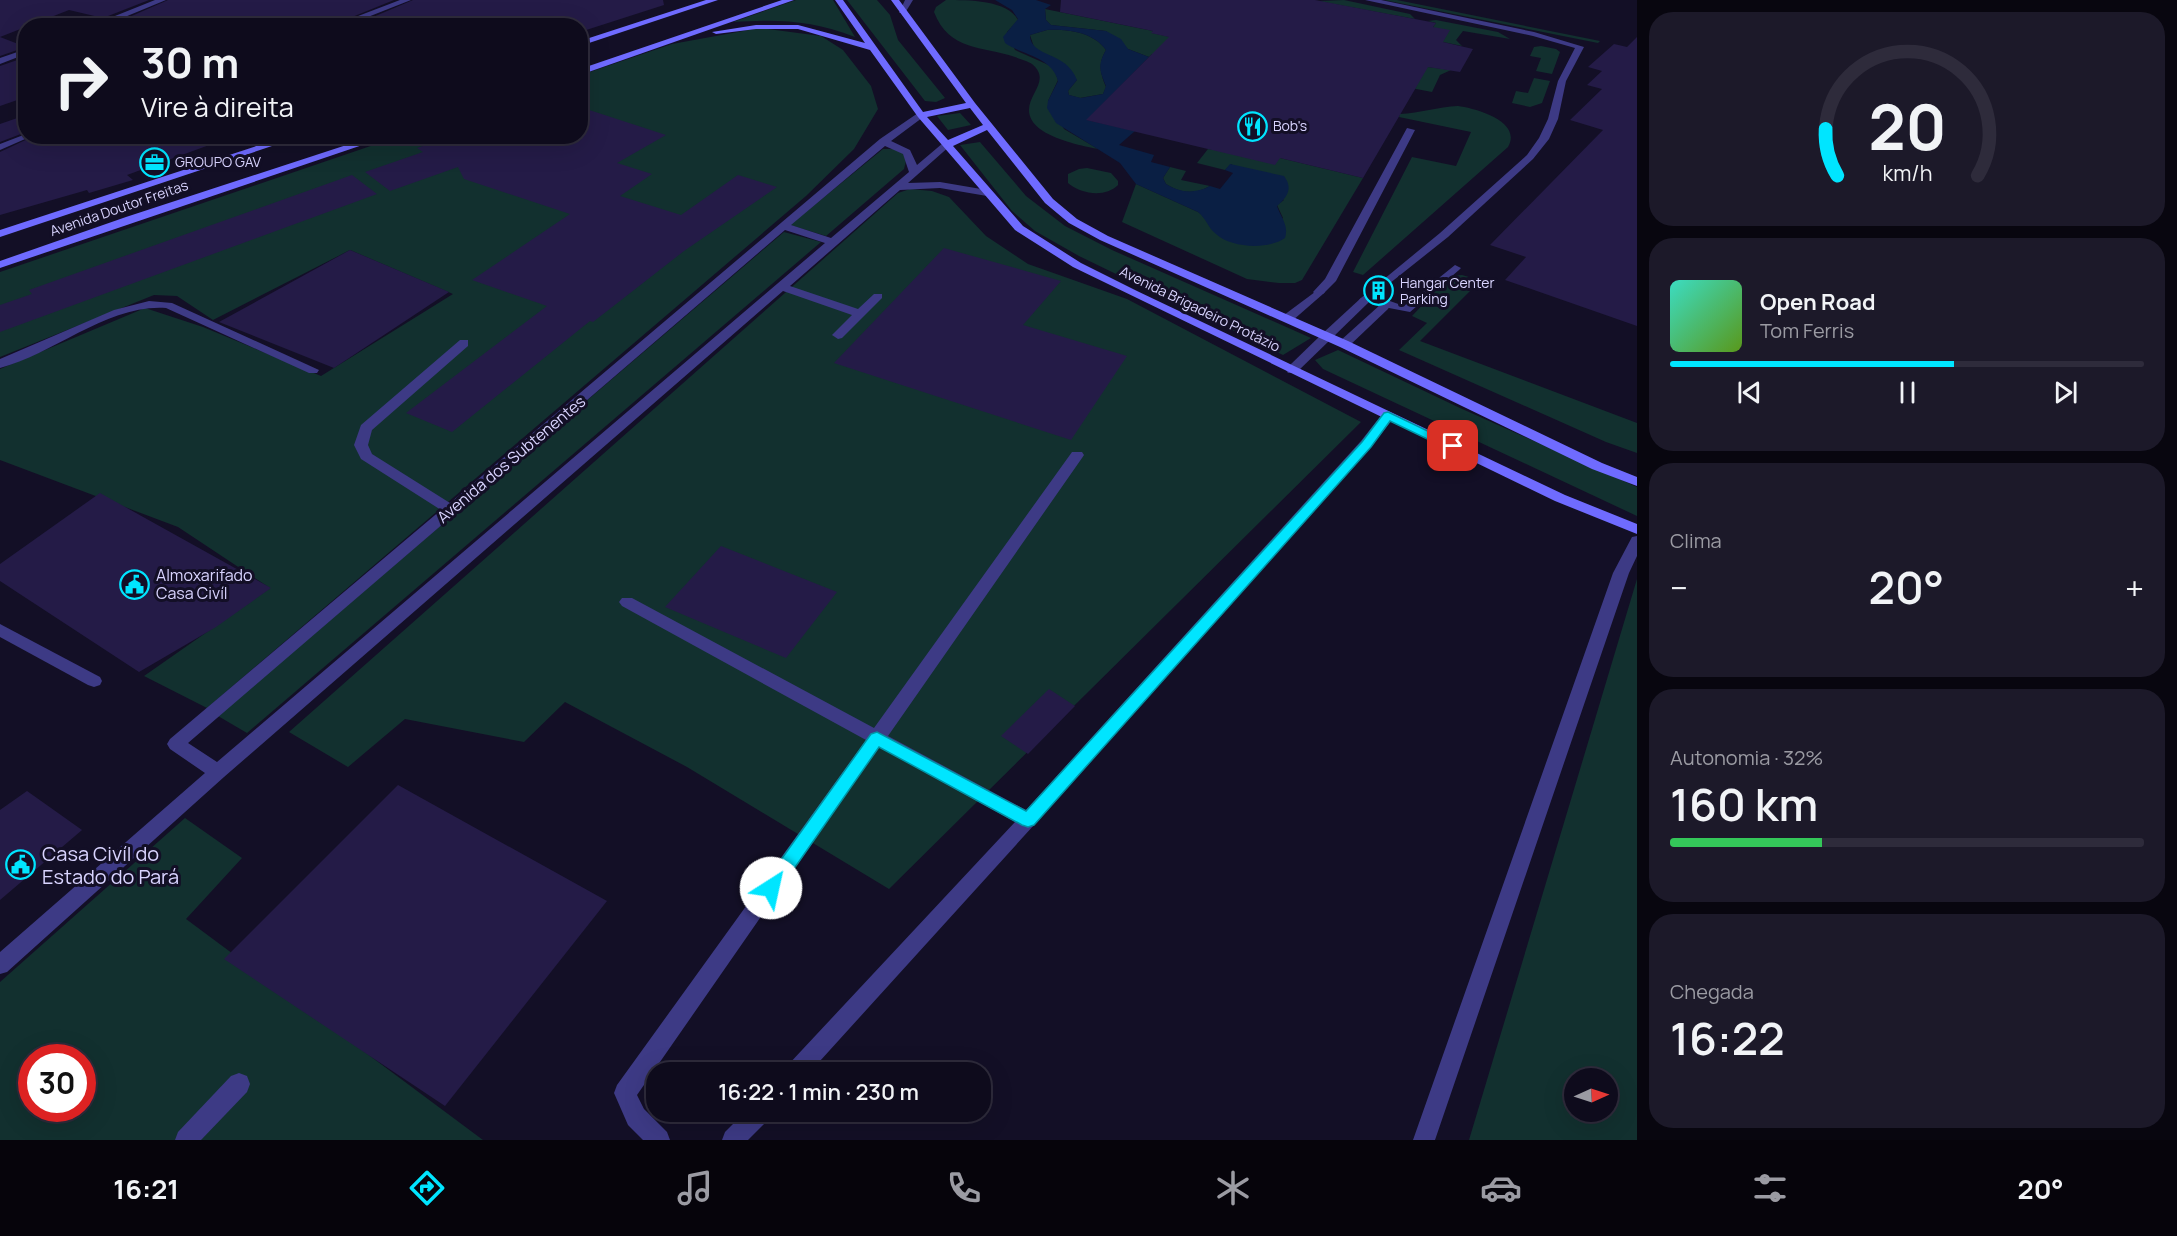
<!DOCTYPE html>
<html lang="pt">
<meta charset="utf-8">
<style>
:root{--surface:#0e0b1c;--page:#1c1929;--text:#f1f3f6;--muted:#9b9ba3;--line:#2e2b3b;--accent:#00e5ff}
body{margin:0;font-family:Manrope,sans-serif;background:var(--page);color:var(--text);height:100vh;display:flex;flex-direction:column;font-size:22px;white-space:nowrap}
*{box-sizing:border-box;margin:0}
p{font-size:20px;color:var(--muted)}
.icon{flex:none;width:33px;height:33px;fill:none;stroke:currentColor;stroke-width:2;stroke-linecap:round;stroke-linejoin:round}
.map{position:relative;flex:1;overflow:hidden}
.details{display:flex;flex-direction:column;gap:12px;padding:12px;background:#08060f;width:540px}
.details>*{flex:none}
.banner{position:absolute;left:18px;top:18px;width:570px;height:126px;border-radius:24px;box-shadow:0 6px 24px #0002,0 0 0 2px var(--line);background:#0e0b1c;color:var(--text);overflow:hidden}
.needle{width:39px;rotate:87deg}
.fabs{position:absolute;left:1564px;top:1068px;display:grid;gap:12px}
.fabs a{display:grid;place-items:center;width:54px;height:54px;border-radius:50%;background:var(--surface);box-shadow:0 6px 24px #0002,0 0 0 2px var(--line);font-size:30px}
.speed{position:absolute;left:18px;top:1044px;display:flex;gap:12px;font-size:30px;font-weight:700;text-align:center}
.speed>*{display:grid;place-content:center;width:78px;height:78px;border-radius:50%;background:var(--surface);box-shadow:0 6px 24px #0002,0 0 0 2px var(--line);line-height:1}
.speed .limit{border:9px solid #d22;background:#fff;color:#111}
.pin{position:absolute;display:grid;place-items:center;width:51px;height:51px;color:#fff;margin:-26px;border-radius:12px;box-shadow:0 3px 9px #0006}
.me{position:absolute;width:66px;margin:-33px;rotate:35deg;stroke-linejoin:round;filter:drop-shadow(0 0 4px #0008)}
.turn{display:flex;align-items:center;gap:21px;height:126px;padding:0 24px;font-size:27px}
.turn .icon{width:78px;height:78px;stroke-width:2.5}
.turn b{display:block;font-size:42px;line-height:51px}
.big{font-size:45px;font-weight:600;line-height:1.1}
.details .widget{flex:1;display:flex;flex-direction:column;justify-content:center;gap:9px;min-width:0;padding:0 21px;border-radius:24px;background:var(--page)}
.details .dial{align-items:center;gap:0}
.dial svg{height:156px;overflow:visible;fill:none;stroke:var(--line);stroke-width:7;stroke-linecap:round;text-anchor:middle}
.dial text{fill:var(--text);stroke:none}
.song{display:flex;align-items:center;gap:18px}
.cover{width:72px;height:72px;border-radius:9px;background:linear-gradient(135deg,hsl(170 70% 55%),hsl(90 70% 35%))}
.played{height:6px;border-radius:3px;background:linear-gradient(90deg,var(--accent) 60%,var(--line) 60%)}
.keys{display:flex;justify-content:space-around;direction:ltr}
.heat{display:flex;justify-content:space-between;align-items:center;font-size:33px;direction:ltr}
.charge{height:9px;border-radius:4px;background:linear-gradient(90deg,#34c759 32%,var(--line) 0)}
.trip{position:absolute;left:646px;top:1062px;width:345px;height:60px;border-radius:24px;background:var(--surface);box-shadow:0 6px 24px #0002,0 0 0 2px var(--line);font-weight:600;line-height:60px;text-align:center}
.dock{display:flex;height:96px;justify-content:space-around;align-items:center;background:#06040b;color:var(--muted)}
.dock .icon{width:42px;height:42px}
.dock .selected{color:var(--accent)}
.dock b{font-size:27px;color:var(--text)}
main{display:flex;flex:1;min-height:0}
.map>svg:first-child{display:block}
</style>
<main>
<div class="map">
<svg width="1637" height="1140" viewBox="0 0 1637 1140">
<rect width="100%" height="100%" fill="#130f26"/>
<g fill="#12302f" fill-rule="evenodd">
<path d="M796,0H833L855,37C812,20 778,19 733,22Z"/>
<path d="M847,0H877L890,15L898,40L945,98L936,102L925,101Z"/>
<path d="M946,0C968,0 1008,0 1018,20L1007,32L1015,50L1053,67L1058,80L1048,101L1064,129L1098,149C1079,145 1029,136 1029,110C1029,93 1051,80 1032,64C1028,61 1020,59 1015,57C982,46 949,51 934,12L936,7Z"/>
<path d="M1344,0L1410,14L1415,19L1318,1Z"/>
<path d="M1384,0H1397L1600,41L1598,43Z"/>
<path d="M1045,9L1153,31L1152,33L1183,40L1166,57L1152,54L1149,57L1128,49L1106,31L1051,25L1046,20Z"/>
<path d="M1436,20L1498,32L1510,39L1463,31L1456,40L1462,46L1443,42L1433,27L1436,23L1428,21Z"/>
<path d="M760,28L821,36L843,50L871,86L878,109L854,149L806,196L207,708L144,676L270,588L178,527L0,460V369L145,308L203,327L321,376L453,294L350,250L213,320L177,296L154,295L0,357V272L397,137L580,136L581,75L672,44Z"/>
<path d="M1047,30C1068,29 1093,32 1106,50C1098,64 1100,72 1106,87L1103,94L1080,98L1069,95L1068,91L1077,80L1034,47L1030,35Z"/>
<path d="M1541,46L1556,49L1560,52L1552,74L1536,71L1541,58L1530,56L1534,47Z"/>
<path d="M1428,67L1451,70L1440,75L1432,92L1385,83Z"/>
<path d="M1534,78L1550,81L1542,103L1530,107L1512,103L1516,91L1528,93Z"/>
<path d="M1458,106C1474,108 1523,121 1508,147L1363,275L1353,272L1412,157L1456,166L1471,132L1399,117L1400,114C1420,113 1438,107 1458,106Z"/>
<path d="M960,113L971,125L948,130L937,116Z"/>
<path d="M980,142L1026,196L1065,226L1112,250L1311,338L1283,355L1079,256L1035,231L1012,211L960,145Z"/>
<path d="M883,149H894L903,153L906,161L904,169L826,236L790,225Z"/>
<path d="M1208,149L1280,158L1363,178L1302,280L1295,283H1279L1247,279L1122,222L1136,184L1198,212C1204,216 1206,221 1211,227C1220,240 1235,242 1250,245L1283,218L1277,205L1284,200L1231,164L1225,170L1197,163Z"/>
<path d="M1170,167L1186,171L1181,180L1210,186C1195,195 1180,193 1166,184L1163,178Z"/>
<path d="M1087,168L1111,173L1118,181V185C1105,198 1081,194 1068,183V174L1079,169Z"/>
<path d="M910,189L932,191L949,197L986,236L1028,264L1127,299L1361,422L889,889L687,767L565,702L524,742L405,719L348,767L289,732L898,193Z"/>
<path d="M784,232L821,242L247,733L218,716Z"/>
<path d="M1462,275L1469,277L1475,286L1420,341L1637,423V453L1606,442L1399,350L1427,323L1412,316L1450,276Z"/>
<path d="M1338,350L1460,408L1637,487V516L1323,369L1315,360Z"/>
<path d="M1637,579V1140H1469ZM1575,1078H1608V1112H1575Z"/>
<path d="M185,818L242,858L186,919L483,1140H0V982ZM32,1058H82V1108H32Z"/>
</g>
<path fill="#0a1f44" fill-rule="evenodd" d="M995,0H1036L1051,5L1045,9L1046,20L1051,25L1106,31L1121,39L1128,49L1149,57L1087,120L1135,131L1119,145L1154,155L1151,162L1170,167L1163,178L1166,184C1180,193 1195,194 1210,186L1220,189L1233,173L1225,170L1230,164L1284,176C1293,188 1288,196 1277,206C1281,218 1289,225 1285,238C1268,250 1231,248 1216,234C1208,228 1206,218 1198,212L1136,184L1120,163L1056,123L1047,108L1048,101L1058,81C1052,57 1022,55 1005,43L1003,37L1018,19L1012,10ZM1047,30C1068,29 1093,32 1106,50C1097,66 1100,71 1106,86L1103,94L1081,98L1069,95L1068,91L1077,80C1066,50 1030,58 1030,35Z"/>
<g fill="#241b47">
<path d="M0,0H149L103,18L69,10L0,37Z"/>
<path d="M168,0H394L330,26H132L118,22Z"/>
<path d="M413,0H663L664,5L580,32V26H352Z"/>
<path d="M1061,0H1315L1436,23L1433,27L1450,30L1443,42L1473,49L1460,72L1428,67L1363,178L1280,158L1275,165L1086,120L1169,37L1151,33L1153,31L1060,12Z"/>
<path d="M0,37L26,47L0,56Z"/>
<path d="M1637,37V326L1505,280L1526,257L1490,245L1603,130L1570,120L1602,89L1587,85L1602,71L1588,67L1614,44L1627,47Z"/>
<path d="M26,57V97L0,106V66Z"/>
<path d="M580,107L666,135L617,163L652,174L620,196L681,215L738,175L777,187L684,251L593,322L590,321L452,432L406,413L547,306L472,280L570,214L464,179L458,167L390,191L365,172L423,152L417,148L451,136H580Z"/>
<path d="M26,115V132L0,142V124Z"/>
<path d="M34,136H223V140L127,175L133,180L89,193L87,190L0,215V152Z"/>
<path d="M352,175L377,194L0,332V305L32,294L29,290Z"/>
<path d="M944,248L1061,281L1023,325L1127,356L1071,440L834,363Z"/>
<path d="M350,250L449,292L334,368L219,322Z"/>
<path d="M100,493L271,588L216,627L139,672L0,581V564Z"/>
<path d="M721,546L837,592L786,658L665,607Z"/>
<path d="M1049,689L1075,706L1028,754L1001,736Z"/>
<path d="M398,785L607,901L445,1106L224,959Z"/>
<path d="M27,791L82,830L0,900V810Z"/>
</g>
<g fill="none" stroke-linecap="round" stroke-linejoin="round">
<g fill="#3d3a85" fill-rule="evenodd">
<path d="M1365,0H1381L1534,32L1584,47L1566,81L1558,119L1549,139L1533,159L1448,237L1365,303L1359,300L1361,298L1440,233L1527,155L1539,138L1548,119L1558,81L1575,48L1533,36Z"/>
<path d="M918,113L926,115L891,141L910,150L917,165L943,143L951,145L908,183L940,182L987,190L992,193L987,196L940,188L900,190L790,286L858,309L874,294H882V298L842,338L838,339L832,335L852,315L783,291L224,777L7,972L0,974V952L205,773L170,749L167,744L170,739L441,510L361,459L354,445L361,425L460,340H468V346L372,430L368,445L372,454L450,503L880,139ZM885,146L903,154L909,172L831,238L791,225ZM785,230L825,243L217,762L188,743Z"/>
<path d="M1407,128L1415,130L1336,281L1323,294H1315L1313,292L1325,279Z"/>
<path d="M1455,265L1461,268L1459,270L1410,312L1389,308L1384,311L1378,307L1387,300L1404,306Z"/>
<path d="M149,301L172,303L319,370L317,373H309L166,308C108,304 54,354 0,368V359L114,310Z"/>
<path d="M1327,332L1333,336L1331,339L1296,373H1288L1286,370L1288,367L1323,333Z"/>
<path d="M1637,536V556L1629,573L1435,1140H1413L1613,573L1632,537Z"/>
<path d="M0,624L100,677L102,681L100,685L94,687L88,685L0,637Z"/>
<path d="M239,1073L247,1076L250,1084L247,1092L201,1140H175L178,1132L231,1076Z"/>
</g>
<g fill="#3d3a85" fill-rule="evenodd">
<path d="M155,0H166L103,26H90Z"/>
<path d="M400,0H411L345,26H332Z"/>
<path d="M905,0H913L905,13H899Z"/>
<path d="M26,49V54L0,64V58Z"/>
<path d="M26,134V136H32L0,150V144Z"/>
<path d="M1319,289L1325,292L1323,294L1292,321H1284V315Z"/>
<path d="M1365,297L1371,300L1369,302L1331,339H1323V333L1361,298Z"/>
<path d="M1384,303L1388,305V309L1348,347H1340V341L1380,305Z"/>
<path d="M1388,412L1395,416L1371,447L1034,825L810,1072H786L788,1065L1015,822L879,747L637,1095L644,1109L667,1132L670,1140H643L628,1125L614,1093L617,1085L866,740L622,606L619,602L622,598H632L874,728L1072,452H1082L1084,455L1082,458L888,736L1026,810L1361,441L1383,413Z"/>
<path d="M745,1112H771L768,1120L748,1140H722L725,1132Z"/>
</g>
<g fill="#6f6bff" fill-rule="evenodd">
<path d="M706,0H718L580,46V41Z"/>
<path d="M782,0H794L580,75V69Z"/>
<path d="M835,0H843L923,112L966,103L891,0H899L975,103L1053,199L1077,219L1108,236L1348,341L1602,463L1637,477V486L1592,469L1340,347L1100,240L1069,223L1045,203L987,130L953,146L1023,226L1081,263L1137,291L1565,495L1637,524V534L1555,501L1073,267L1015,230L918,117L870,50L798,29H756L716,34L712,32L756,25H798L865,43ZM970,108L983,125L948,140L927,117Z"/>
<path d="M287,136H302L0,237V230Z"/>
<path d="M374,136H389L0,268V261L126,217Z"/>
</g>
</g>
<path fill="#00e5ff" stroke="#0095a6" stroke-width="1.5" d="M1388,412L1459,446L1457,449H1448L1390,421L1371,447L1034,825L1028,827L1022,825L879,747L777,893L771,895L765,893L762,888L765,882L871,734L877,732L1026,811L1362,442L1384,413Z"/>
<defs>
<symbol id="restaurant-ring" viewBox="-11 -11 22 22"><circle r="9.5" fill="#130f26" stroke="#00e5ff" stroke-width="1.5"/><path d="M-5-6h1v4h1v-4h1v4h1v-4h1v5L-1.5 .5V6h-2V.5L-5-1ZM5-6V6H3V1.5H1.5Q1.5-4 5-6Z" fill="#00e5ff"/></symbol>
<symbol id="office-ring" viewBox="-11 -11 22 22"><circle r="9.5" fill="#130f26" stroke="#00e5ff" stroke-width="1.5"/><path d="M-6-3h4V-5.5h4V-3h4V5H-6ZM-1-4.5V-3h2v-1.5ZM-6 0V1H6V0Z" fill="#00e5ff"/></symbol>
<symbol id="building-ring" viewBox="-11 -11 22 22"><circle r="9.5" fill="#130f26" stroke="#00e5ff" stroke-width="1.5"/><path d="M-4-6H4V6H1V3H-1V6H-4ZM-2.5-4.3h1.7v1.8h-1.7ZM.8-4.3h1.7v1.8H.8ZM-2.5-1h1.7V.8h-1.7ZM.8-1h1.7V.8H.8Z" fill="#00e5ff"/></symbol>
<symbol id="civic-ring" viewBox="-11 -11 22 22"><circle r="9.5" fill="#130f26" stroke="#00e5ff" stroke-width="1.5"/><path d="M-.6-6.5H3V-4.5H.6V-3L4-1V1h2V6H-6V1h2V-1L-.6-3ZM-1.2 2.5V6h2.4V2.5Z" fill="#00e5ff"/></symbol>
</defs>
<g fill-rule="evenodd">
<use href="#restaurant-ring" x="1236" y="110" width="33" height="33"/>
<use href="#office-ring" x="138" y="146" width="33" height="33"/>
<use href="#building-ring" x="1362" y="274" width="33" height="33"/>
<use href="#civic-ring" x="118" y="568" width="33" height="33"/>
<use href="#civic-ring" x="4" y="848" width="33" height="33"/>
</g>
<g text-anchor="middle" stroke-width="6" stroke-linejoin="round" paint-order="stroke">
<g font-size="14" fill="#d9d4ff" stroke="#130f26" text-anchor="start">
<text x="1273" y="131">Bob's</text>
<text x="175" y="167">GROUPO GAV</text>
<text x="1400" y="288">Hangar Center<tspan x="1400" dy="16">Parking</tspan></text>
</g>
<g font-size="14" fill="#d9d4ff" stroke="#130f26">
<text transform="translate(119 208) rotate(-19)" y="5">Avenida Doutor Freitas</text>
<text transform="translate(1200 309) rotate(26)" y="5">Avenida Brigadeiro Protázio</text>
</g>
<g font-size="16" fill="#d9d4ff" stroke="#130f26">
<text transform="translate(511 459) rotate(-40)" y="6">Avenida dos Subtenentes</text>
</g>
<g font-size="16" fill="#d9d4ff" stroke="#130f26" text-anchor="start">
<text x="156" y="581">Almoxarifado<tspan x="156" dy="18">Casa Civíl</tspan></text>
</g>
<g font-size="20" fill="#d9d4ff" stroke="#130f26" text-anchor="start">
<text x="42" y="861">Casa Civíl do<tspan x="42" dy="23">Estado do Pará</tspan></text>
</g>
</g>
</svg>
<div class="fabs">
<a><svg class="needle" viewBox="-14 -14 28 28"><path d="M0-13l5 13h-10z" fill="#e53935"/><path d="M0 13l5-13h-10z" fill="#9b9ba3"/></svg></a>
</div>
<div class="speed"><div class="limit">30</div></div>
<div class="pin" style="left:1453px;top:446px;background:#d93025"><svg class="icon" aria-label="arrive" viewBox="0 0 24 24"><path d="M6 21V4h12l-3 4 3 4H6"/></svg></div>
<svg class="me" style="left:771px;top:888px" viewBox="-20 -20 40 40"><circle r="19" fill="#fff"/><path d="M0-13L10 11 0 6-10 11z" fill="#00e5ff"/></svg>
<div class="trip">16:22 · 1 min · 230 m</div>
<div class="banner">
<div class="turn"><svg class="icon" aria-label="right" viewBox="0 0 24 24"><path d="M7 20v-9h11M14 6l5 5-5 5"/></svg><div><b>30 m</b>Vire à direita</div></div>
</div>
</div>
<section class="details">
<div class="widget dial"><svg viewBox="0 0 100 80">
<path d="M14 69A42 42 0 1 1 86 69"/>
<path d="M14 69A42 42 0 0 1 8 45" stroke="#00e5ff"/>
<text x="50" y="56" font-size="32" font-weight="700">20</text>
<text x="50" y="72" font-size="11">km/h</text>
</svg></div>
<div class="widget">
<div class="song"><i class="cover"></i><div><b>Open Road</b><p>Tom Ferris</p></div></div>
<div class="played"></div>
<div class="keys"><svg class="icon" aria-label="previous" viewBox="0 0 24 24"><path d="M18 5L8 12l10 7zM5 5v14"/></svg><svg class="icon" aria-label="pause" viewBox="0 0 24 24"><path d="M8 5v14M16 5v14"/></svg><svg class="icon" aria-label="next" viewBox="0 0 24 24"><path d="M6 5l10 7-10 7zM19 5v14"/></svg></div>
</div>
<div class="widget"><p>Clima</p>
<div class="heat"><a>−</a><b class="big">20°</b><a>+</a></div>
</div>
<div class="widget"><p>Autonomia · 32%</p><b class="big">160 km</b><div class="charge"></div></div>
<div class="widget"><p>Chegada</p><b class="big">16:22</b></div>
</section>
</main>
<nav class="dock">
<b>16:21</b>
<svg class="icon selected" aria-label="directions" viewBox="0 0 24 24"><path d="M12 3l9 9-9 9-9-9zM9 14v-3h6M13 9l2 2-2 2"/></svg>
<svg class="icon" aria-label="music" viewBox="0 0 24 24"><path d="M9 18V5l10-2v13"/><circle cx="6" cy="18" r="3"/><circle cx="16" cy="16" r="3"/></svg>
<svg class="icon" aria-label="phone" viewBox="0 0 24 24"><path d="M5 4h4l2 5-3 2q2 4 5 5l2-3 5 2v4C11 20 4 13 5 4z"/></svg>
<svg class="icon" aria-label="climate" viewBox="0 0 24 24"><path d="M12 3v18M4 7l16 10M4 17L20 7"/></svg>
<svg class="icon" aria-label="car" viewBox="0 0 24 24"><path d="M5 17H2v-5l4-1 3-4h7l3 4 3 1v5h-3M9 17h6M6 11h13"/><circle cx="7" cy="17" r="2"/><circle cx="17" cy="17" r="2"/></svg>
<svg class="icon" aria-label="filters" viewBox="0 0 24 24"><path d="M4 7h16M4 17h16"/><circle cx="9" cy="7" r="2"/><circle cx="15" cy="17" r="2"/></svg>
<b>20°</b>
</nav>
